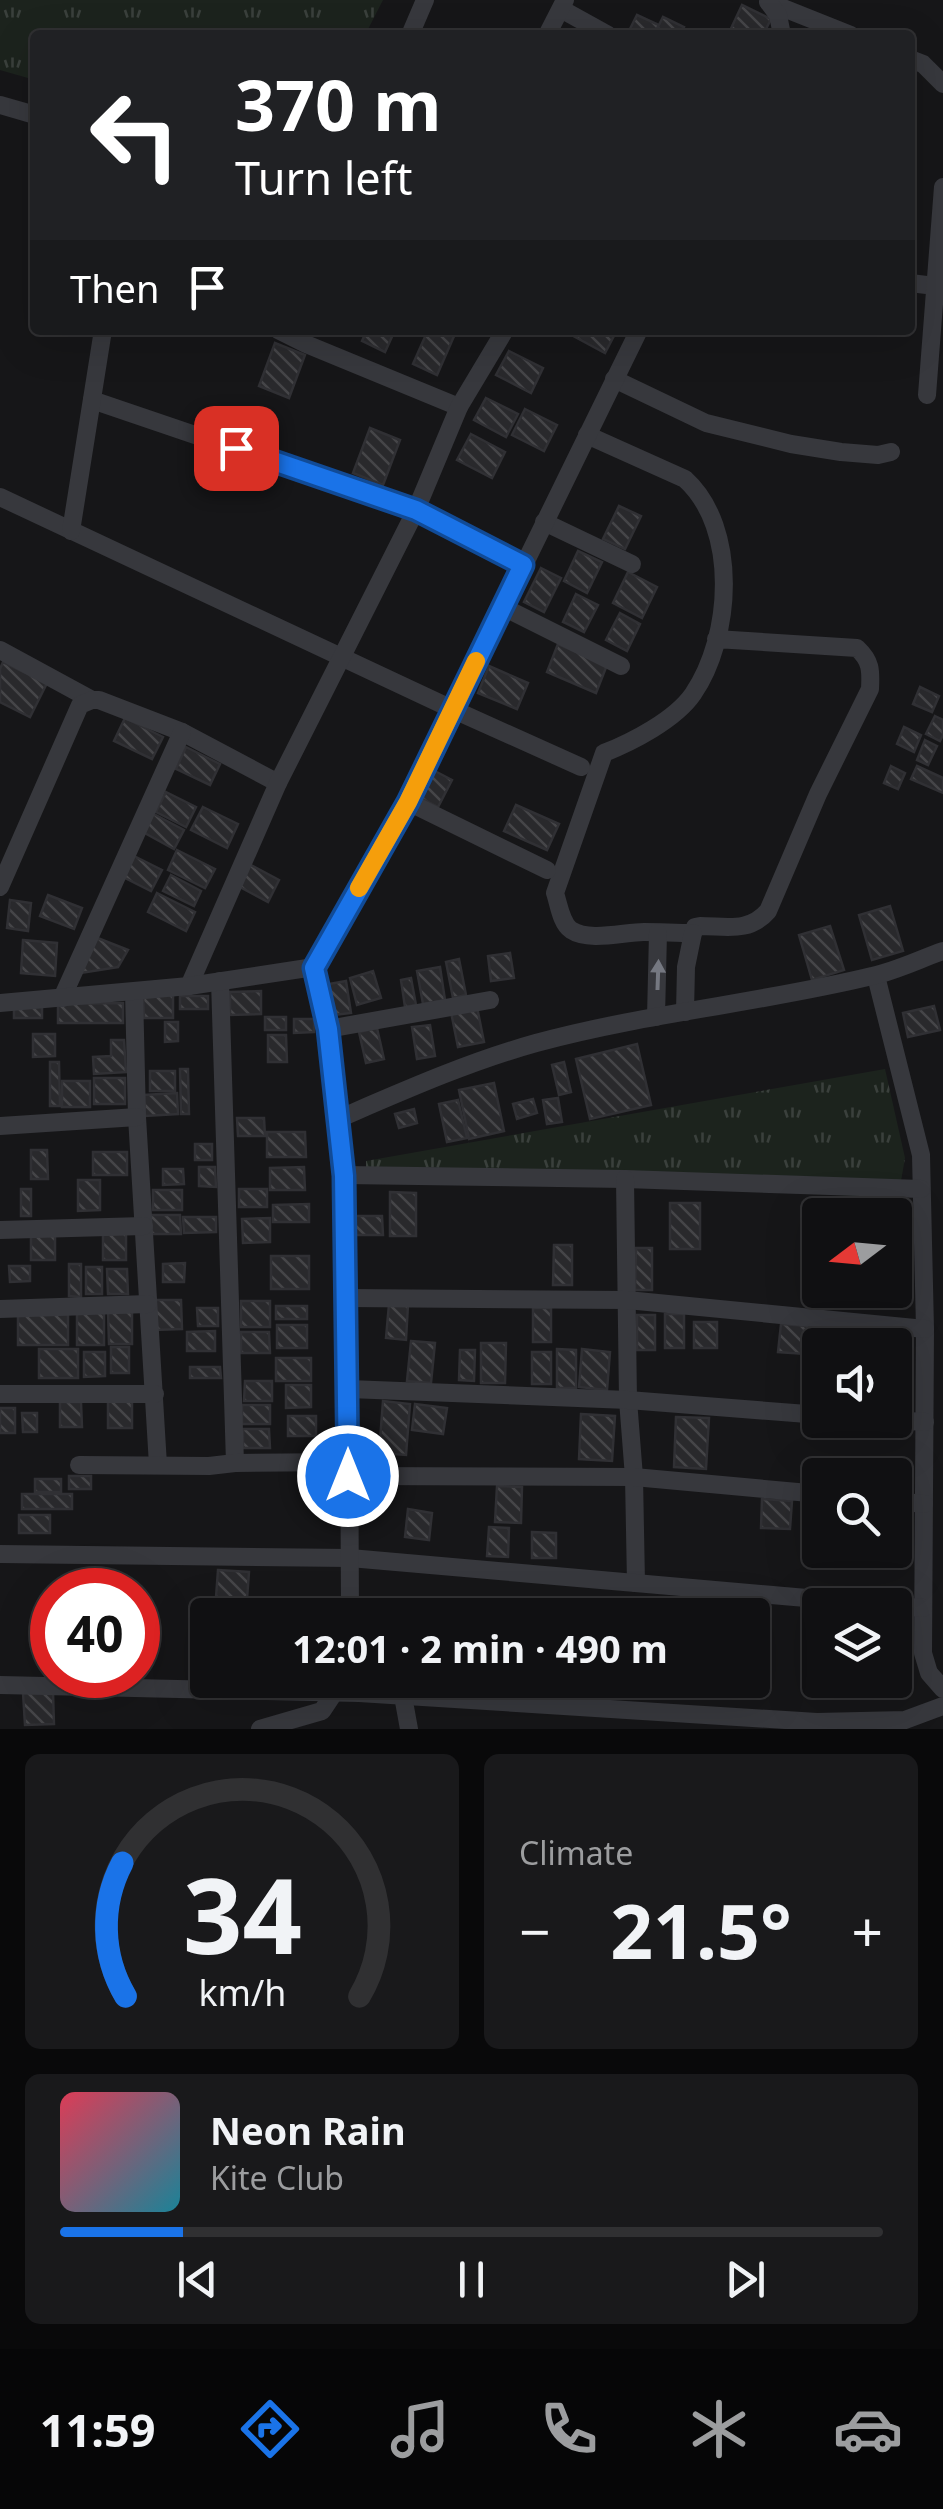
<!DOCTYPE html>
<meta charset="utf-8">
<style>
:root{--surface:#101012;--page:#19191b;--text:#f1f3f6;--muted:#9c9d9f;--line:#303032;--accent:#1a73e8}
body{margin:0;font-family:"Noto Sans",sans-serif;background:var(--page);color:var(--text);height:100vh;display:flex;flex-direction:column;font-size:38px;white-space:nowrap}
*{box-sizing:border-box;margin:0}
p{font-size:32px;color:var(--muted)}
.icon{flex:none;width:55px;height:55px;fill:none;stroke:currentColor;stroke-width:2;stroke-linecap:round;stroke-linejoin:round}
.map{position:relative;height:1729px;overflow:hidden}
.side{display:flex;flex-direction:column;gap:25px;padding:25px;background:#09090a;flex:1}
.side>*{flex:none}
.guide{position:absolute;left:30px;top:30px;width:885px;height:305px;border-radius:10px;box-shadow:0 10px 40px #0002,0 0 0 2px var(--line);background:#202124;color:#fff;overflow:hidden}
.needle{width:65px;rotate:254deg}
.tools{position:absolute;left:802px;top:1198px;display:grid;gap:20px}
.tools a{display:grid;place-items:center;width:110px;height:110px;border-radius:10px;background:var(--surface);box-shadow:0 10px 40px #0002,0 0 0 2px var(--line);font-size:50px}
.speed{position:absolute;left:30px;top:1568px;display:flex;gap:20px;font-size:50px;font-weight:700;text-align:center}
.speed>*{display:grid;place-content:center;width:130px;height:130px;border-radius:50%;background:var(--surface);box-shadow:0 10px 40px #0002,0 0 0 2px var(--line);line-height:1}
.speed .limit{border:15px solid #d22;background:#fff;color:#111}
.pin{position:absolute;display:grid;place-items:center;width:85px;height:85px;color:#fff;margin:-42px;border-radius:20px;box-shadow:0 5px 15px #0006}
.me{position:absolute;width:110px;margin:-55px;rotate:0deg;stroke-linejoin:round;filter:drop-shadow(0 0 8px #0008)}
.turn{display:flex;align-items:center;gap:35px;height:210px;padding:0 40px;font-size:45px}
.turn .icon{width:130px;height:130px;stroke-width:2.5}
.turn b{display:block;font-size:70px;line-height:85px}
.then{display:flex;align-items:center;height:95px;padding:0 40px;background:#0003;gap:20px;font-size:38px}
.big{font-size:75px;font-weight:700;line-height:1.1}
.side .widget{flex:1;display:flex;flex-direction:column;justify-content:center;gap:15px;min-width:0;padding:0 35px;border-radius:15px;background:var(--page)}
.side .dial{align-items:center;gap:0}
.dial svg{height:260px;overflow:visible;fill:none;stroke:var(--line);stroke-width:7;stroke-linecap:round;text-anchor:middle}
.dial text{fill:var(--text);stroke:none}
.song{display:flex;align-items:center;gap:30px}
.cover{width:120px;height:120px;border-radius:15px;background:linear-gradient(135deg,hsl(350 70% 55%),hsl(190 70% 35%))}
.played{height:10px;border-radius:5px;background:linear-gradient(90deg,var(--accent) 15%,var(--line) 15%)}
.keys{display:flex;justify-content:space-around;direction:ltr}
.heat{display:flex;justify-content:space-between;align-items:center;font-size:55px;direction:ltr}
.side .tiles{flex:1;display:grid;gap:25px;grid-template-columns:1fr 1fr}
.widget:last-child{grid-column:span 2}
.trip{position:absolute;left:190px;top:1598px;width:580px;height:100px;border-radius:10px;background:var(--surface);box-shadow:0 10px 40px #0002,0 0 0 2px var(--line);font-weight:700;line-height:100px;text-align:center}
.dock{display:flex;height:160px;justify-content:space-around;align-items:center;background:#060607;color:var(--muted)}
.dock .icon{width:70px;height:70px}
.dock .current{color:var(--accent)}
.dock b{font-size:45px;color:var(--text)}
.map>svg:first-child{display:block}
</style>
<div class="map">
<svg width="943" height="1729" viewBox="0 0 943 1729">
<defs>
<pattern id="park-tufts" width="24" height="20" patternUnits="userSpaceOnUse" patternTransform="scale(2.5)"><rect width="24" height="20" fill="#1c231d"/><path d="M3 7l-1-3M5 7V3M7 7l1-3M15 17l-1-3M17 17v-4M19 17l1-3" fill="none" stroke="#3a403c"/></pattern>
<pattern id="building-back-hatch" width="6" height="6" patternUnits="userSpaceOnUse" patternTransform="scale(2.5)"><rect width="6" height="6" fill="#29292c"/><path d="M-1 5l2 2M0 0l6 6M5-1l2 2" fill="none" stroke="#454548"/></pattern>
</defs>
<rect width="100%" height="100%" fill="#161618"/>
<g fill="url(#park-tufts)">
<path d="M0,0H383L365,35H35V80L0,70Z"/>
<path d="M885,1069L905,1158L898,1198L366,1172V1161Z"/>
</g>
<g fill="url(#building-back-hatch)" stroke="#303034" stroke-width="2.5">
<path d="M742,5L771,19L763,35H728Z"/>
<path d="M637,15L659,25L654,35H627Z"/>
<path d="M663,17L684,27L680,35H654Z"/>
<path d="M367,330H395L385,352L362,341Z"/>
<path d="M428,330H446L455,334L437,375L413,364Z"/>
<path d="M562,330H617L605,353Z"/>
<path d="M275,343L305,355L289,398L259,386Z"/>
<path d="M509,351L543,368L531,393L496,375Z"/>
<path d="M486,398L518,414L506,437L474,420Z"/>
<path d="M525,409L557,425L544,451L512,435Z"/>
<path d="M370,428L400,440L383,485L353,473Z"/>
<path d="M471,434L505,452L492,478L457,460Z"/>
<path d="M619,506L641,516L625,549L603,539Z"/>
<path d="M578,551L602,562L587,593L564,581Z"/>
<path d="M541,568L561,578L544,612L524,602Z"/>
<path d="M628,572L657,587L642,618L613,603Z"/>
<path d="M576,594L598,605L584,632L563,622Z"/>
<path d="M620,613L640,624L627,651L606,640Z"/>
<path d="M558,644L607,665L596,693L547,672Z"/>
<path d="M3,662L47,683L30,717L0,702V669Z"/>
<path d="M489,666L528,683L517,709L478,693Z"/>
<path d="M920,687L939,696L932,712L913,704Z"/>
<path d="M935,716L943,720V735L940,741L926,734Z"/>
<path d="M125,718L163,737L152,759L114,741Z"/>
<path d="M904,727L921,735L914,752L897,744Z"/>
<path d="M925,740L937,746L928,765L917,760Z"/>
<path d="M186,747L220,764L210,785L176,769Z"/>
<path d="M891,766L905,773L898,789L884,783Z"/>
<path d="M917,766L943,778V793L911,779Z"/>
<path d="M429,768L452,780L438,807L415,795Z"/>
<path d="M166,792L196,807L186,827L156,812Z"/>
<path d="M516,805L559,824L547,850L504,831Z"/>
<path d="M203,807L238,824L227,848L191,830Z"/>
<path d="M150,812L184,830L174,849L141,831Z"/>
<path d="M177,850L215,869L205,888L168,870Z"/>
<path d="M132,855L162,870L151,891L121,876Z"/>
<path d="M249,864L279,880L268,902L238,886Z"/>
<path d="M171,875L201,891L194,906L163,891Z"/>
<path d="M157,893L195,912L186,931L148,912Z"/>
<path d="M48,895L82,908L74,929L40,916Z"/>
<path d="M10,900L31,903L28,931L7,928Z"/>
<path d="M890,906L903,951L872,960L859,915Z"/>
<path d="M830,926L844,970L812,980L799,935Z"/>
<path d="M95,937L128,950L118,967L81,973Z"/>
<path d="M23,940L57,943L55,976L21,973Z"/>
<path d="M510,953L514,978L491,981L488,956Z"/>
<path d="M459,959L466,995L453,998L446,962Z"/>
<path d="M440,967L445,1000L423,1004L417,971Z"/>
<path d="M373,971L381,998L357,1005L350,978Z"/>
<path d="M411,978L416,1005L405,1007L401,980Z"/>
<path d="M346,981L351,1013L333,1015L329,984Z"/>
<path d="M261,991V1014L230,1015V992Z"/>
<path d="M143,995H173V1018H144Z"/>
<rect x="180" y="996" width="28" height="13"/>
<path d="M123,1003V1023H58V1004Z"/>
<rect x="14" y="1005" width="28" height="13"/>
<path d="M934,1006L940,1030L908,1037L903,1013Z"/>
<path d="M477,1007L484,1042L458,1047L451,1012Z"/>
<rect x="265" y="1017" width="21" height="13"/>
<path d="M294,1019H314V1032L294,1033Z"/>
<path d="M165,1022H178V1041L165,1042Z"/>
<path d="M430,1025L435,1056L417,1059L412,1027Z"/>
<path d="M377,1028L384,1059L366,1063L359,1032Z"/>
<path d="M33,1034H55V1056L33,1057Z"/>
<path d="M268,1035H286L287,1062H268Z"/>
<path d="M111,1040H124L126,1072L94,1074L93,1057L111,1056Z"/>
<path d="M637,1044L651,1105L590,1119L576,1059Z"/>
<path d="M50,1062H59L60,1106H50Z"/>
<path d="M564,1062L571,1092L559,1095L552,1065Z"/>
<path d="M180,1069H188L189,1114H181Z"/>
<rect x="150" y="1071" width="25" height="20"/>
<rect x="94" y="1078" width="31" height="26"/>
<rect x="62" y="1081" width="28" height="26"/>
<path d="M494,1083L504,1131L469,1139L459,1090Z"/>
<path d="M177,1093L178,1114L145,1116L144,1095Z"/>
<path d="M558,1098L562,1122L547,1124L543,1100Z"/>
<path d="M533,1099L537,1113L517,1119L513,1104Z"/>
<path d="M458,1100L467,1138L447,1142L439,1104Z"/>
<path d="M414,1109L417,1123L399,1128L395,1114Z"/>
<path d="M237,1118H264L265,1136H238Z"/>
<path d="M267,1132H305L306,1157H267Z"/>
<rect x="195" y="1144" width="17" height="16"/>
<path d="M31,1150H47L48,1179H31Z"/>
<rect x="93" y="1152" width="34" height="23"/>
<path d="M199,1167H215L216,1187L199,1186Z"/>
<path d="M304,1167L305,1190H270V1168Z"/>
<path d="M163,1169H183L184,1184L163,1185Z"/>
<path d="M78,1180H100V1210L78,1211Z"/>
<rect x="21" y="1189" width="10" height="27"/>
<rect x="239" y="1189" width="28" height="18"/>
<rect x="153" y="1190" width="29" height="20"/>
<path d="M390,1192L416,1193V1236H390Z"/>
<rect x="670" y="1203" width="30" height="46"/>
<path d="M309,1204V1222H273V1205Z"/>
<path d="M150,1215H180L181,1234H151Z"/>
<path d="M354,1216H382L383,1235H354Z"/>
<path d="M183,1217H216V1232L184,1233Z"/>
<path d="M270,1218V1242L243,1243L242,1219Z"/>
<rect x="31" y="1232" width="24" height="28"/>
<rect x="103" y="1233" width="23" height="27"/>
<path d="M554,1245H572V1285H553Z"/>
<path d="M636,1248H652V1290H635Z"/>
<rect x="271" y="1256" width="38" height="33"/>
<path d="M185,1263L184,1282H163V1264Z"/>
<path d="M69,1264H81V1297L69,1296Z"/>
<path d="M9,1266H30V1281L10,1282Z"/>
<rect x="86" y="1267" width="16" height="27"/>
<path d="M107,1269H127L128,1294H108Z"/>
<path d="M154,1300H181L182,1329L154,1330Z"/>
<rect x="241" y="1301" width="29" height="26"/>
<path d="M389,1304L408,1305L406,1340L386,1338Z"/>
<rect x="276" y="1306" width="31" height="13"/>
<path d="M197,1308H218V1326H198Z"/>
<rect x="533" y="1308" width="18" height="34"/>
<rect x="77" y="1311" width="27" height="34"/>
<path d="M108,1311H132V1344H109Z"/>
<path d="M68,1313V1345H18V1314Z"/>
<rect x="665" y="1314" width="19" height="34"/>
<rect x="637" y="1315" width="18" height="35"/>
<rect x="694" y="1322" width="23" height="26"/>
<path d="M781,1324L807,1326L805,1354L778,1352Z"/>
<rect x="277" y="1325" width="30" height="23"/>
<path d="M215,1331V1351H187V1332Z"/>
<path d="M241,1332H269L270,1353H241Z"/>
<path d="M411,1341L435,1343L431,1383L407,1381Z"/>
<path d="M481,1343H506L505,1383H481Z"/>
<rect x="111" y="1347" width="18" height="26"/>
<rect x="39" y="1349" width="39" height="29"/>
<path d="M557,1349L576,1350V1388H557Z"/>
<path d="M582,1349L610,1352L607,1390L579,1387Z"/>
<path d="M460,1350H475L474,1381L459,1380Z"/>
<path d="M84,1352H105V1376L84,1377Z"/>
<rect x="532" y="1352" width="19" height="32"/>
<rect x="276" y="1358" width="35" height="23"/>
<path d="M190,1367H220L221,1378H190Z"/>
<path d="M245,1381H272V1401H244Z"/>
<path d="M286,1385H311V1407L286,1408Z"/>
<rect x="108" y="1398" width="24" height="30"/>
<path d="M383,1401L410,1404L406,1455L379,1453Z"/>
<path d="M60,1402H81L82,1427H60Z"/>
<path d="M415,1404L447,1408L443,1434L412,1430Z"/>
<rect x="242" y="1405" width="28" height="19"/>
<rect x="0" y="1408" width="15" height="25"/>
<path d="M22,1413H37V1432H23Z"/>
<path d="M581,1414L615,1416L612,1461L579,1459Z"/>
<rect x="288" y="1416" width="28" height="20"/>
<path d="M676,1417L709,1418L706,1469L674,1467Z"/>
<path d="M243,1429H269L270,1448H243Z"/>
<rect x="69" y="1476" width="22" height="13"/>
<rect x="35" y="1479" width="26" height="13"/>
<path d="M497,1486L522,1487L521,1523L495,1522Z"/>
<rect x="22" y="1494" width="50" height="15"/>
<path d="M762,1499L792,1501L790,1529L761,1528Z"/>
<path d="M408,1509L432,1513L429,1540L405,1537Z"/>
<rect x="19" y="1515" width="31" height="18"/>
<path d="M489,1527L509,1528L508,1557L487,1556Z"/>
<path d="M532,1532L556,1533V1558H532Z"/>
<path d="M218,1570L249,1572L246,1613L215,1611Z"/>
<path d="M53,1692L54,1724L25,1725L23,1693Z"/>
</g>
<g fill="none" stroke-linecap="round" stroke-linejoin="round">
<g stroke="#37383d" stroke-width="18">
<path d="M768,2L851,35"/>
<path d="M769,3L778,15L782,35"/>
<path d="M561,9L608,35"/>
<path d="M410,35L425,0"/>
<path d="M547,35L565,0"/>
<path d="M910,59L923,64L943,84"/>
<path d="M0,105L35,115"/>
<path d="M910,283L935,286"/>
<path d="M278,330L306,344L459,407"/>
<path d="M614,379L706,423L791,444L841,452L878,455L891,452"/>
<path d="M927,395L943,187"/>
<path d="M92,400L416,510L523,565"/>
<path d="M587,435L685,479C739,528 732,637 693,694C675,720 632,742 604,753L555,893C559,905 561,923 571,930C589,942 624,932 644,932C660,932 676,933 693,933L695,927L700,926C726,926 749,933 768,911L818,794L870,689C871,670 871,661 857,648L716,639"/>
<path d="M0,497L452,709L581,767"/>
<path d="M544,522L632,564"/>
<path d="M71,531L103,330"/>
<path d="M503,607L621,666"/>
<path d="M0,650L92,700"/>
<path d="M408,802L547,870"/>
<path d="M0,887L80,705L92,700H99L182,732L278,783"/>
<path d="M876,976L921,1155L925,1329L923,1653L929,1673L943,1689"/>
<path d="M220,981L235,1463"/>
<path d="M189,986L278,783L416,510L459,407L505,330"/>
<path d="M134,992L137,1117L158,1465"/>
<path d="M62,998L182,732"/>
<path d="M0,1003L189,986L314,967"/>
<path d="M685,1012L686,967L693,933"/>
<path d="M656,1017L658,933"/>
<path d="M328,1029L490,1000"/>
<path d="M338,1119C403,1091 468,1062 536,1043C646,1013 761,1003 872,976C896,971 920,959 943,951"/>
<path d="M0,1126L137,1117"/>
<path d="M344,1175L625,1179L921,1189"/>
<path d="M625,1179L628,1400L634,1477L636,1583"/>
<path d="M0,1230L144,1226"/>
<path d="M346,1298L627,1300L925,1329"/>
<path d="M0,1309L148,1304"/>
<path d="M349,1389L628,1400L820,1415"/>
<path d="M0,1394H155"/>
<path d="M891,1420L925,1422"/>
<path d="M79,1465L209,1466L235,1463L349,1462"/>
<path d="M348,1476L634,1477L820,1494"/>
<path d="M895,1501L924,1504"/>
<path d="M0,1554L350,1558L886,1605"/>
<path d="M895,1606L923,1608"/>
<path d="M350,1615L349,1389L344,1175L328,1029L314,967L408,802L639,330"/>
<path d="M0,1685L359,1693L817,1722L905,1720L943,1706"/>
<path d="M403,1696L409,1729"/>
<path d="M260,1729L322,1711L334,1693"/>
</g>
</g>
<defs><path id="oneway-solid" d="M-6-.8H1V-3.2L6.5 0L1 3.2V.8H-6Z" transform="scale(2.5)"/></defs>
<use fill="#757881" href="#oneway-solid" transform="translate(658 975) rotate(-88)"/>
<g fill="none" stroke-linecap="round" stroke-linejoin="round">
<defs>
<path id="route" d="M236,448L416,510L523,565L408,802L314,968L328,1029L344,1176L348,1476"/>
</defs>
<use href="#route" stroke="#114b97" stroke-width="25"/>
<use href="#route" stroke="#1a73e8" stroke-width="18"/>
<path stroke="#f59e0b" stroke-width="18" d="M359,888L408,802L476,661"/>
</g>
</svg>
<div class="tools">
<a><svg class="needle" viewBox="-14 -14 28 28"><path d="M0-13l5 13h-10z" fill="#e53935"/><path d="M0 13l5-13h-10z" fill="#9c9d9f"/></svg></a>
<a><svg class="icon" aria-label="sound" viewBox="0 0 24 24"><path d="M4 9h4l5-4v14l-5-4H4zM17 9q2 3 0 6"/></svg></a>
<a><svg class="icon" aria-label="search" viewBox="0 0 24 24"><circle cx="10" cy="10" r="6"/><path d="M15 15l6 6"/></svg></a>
<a><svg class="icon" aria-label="layers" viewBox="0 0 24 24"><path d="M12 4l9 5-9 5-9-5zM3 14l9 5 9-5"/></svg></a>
</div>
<div class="speed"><div class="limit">40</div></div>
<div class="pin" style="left:236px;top:448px;background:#d93025"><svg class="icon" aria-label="arrive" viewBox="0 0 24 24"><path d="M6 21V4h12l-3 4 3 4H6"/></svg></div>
<svg class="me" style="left:348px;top:1476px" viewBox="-20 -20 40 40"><circle r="17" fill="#1a73e8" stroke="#fff" stroke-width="3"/><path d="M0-11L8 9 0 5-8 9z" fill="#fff"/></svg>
<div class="trip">12:01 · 2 min · 490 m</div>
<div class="guide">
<div class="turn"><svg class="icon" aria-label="left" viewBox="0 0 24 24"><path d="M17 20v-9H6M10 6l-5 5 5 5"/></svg><div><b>370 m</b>Turn left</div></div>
<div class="then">Then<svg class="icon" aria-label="arrive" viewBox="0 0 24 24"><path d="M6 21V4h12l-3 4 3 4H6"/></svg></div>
</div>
</div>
<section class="side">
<div class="tiles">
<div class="widget dial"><svg viewBox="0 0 100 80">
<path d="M14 69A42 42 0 1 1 86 69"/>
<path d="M14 69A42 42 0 0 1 13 28" stroke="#1a73e8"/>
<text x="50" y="56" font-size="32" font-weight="700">34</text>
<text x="50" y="72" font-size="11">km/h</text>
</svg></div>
<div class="widget"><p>Climate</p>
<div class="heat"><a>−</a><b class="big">21.5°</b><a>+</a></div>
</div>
<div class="widget">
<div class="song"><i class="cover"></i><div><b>Neon Rain</b><p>Kite Club</p></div></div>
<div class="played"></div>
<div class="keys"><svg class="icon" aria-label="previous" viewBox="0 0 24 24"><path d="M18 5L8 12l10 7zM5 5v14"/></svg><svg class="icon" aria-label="pause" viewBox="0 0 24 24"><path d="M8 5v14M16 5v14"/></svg><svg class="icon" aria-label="next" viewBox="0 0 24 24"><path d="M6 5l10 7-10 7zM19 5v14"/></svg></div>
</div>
</div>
</section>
<nav class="dock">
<b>11:59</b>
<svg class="icon current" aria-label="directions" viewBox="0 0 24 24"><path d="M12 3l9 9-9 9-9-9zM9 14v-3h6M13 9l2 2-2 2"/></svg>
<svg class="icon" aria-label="music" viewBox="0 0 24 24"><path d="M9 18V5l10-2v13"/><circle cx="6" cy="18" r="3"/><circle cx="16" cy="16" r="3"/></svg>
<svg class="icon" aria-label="phone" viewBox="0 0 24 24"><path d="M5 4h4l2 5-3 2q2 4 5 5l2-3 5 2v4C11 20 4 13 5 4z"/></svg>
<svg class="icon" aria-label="climate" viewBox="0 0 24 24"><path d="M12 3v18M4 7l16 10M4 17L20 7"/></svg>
<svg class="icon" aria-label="car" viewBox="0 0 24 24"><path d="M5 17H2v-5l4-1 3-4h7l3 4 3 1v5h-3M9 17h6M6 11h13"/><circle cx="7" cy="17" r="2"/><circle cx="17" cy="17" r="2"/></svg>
</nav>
